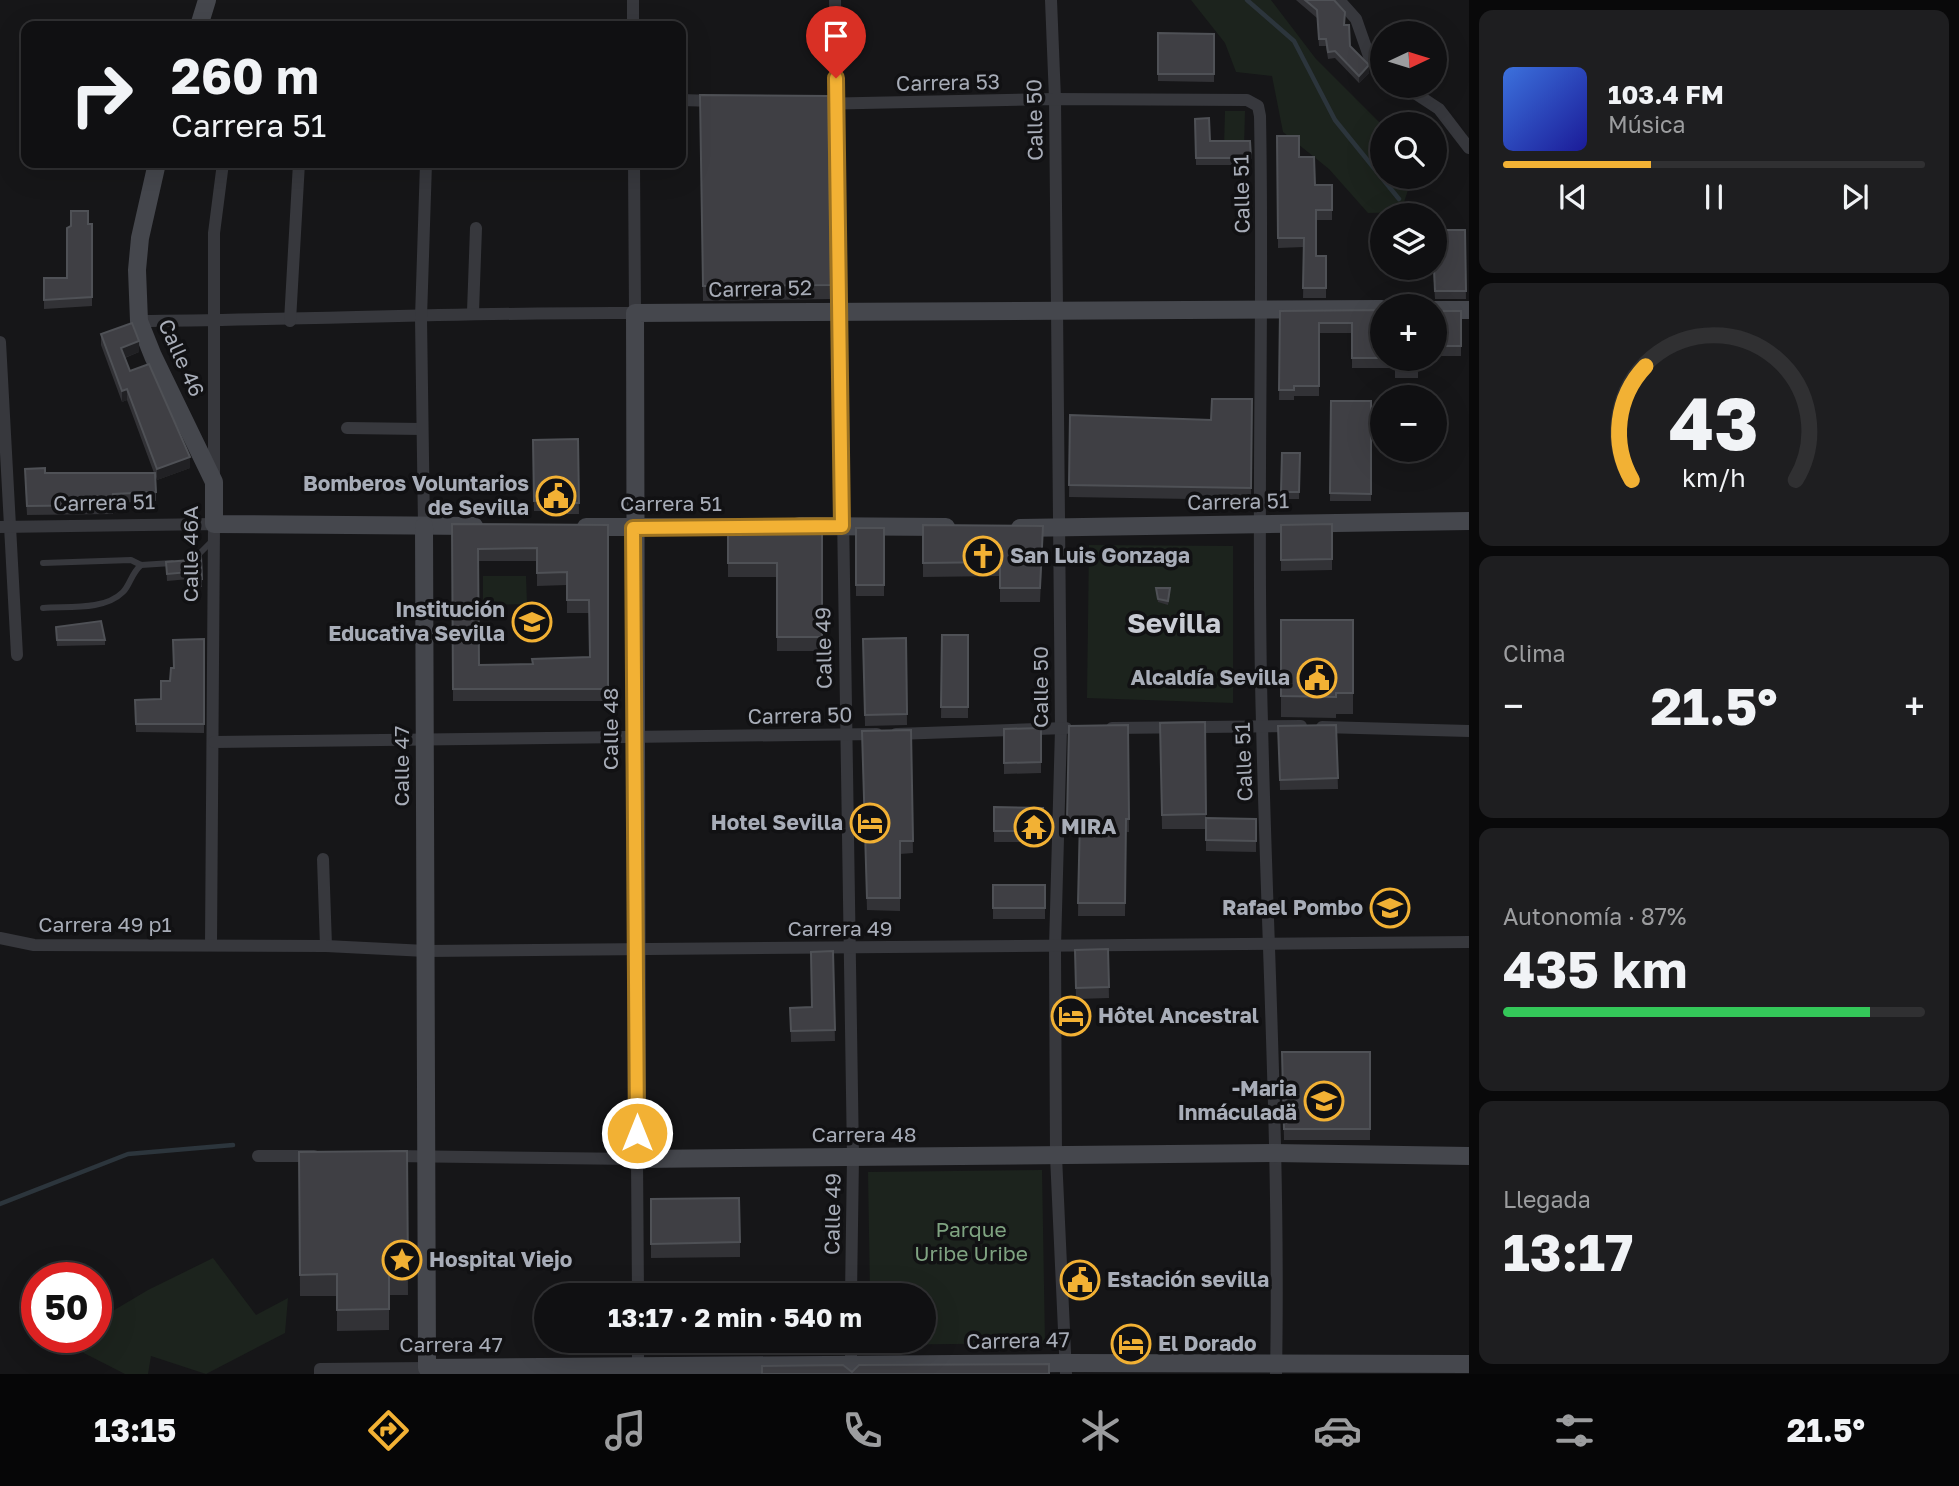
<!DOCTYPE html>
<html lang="es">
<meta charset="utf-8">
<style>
:root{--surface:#101012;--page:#1e1e20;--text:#f1f3f6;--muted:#9c9d9f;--line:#303032;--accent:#f2b134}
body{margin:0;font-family:"Golos Text",sans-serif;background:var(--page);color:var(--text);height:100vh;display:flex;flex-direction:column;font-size:26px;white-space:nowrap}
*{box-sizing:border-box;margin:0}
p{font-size:23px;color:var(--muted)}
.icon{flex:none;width:38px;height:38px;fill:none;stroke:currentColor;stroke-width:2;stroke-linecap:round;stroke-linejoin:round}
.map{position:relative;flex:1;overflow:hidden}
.sheet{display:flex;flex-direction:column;gap:10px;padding:10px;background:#09090a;width:490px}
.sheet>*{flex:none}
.hud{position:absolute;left:21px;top:21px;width:665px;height:147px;border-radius:14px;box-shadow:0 7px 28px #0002,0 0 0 2px var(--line);background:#101012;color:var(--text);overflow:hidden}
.needle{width:46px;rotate:86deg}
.fabs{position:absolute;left:1370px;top:21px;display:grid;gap:14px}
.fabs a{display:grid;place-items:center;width:77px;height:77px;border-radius:50%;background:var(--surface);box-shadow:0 7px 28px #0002,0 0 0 2px var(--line);font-size:35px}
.speed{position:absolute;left:21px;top:1262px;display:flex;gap:14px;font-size:35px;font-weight:700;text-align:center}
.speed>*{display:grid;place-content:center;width:91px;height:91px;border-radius:50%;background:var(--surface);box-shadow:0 7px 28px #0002,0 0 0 2px var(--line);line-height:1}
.speed .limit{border:10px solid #d22;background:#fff;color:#111}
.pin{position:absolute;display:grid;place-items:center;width:60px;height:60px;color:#fff;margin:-72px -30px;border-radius:50% 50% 50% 0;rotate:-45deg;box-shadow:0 0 7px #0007}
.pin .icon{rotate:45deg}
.me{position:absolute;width:77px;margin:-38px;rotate:0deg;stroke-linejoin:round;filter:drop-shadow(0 0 5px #0008)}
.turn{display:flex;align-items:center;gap:24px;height:147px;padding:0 35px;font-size:32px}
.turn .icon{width:91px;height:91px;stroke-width:2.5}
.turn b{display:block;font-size:49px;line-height:60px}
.big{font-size:52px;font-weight:700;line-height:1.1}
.sheet .tile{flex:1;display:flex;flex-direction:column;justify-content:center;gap:10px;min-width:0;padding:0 24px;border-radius:14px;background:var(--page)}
.sheet .dial{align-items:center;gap:0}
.dial svg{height:182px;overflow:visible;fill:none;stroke:var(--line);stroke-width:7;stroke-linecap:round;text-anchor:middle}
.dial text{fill:var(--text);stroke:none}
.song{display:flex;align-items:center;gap:21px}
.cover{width:84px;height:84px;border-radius:10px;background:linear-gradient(135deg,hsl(220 70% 55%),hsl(240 70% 35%))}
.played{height:7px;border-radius:4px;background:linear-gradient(90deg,var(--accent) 35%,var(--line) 35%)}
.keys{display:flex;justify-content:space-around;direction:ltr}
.heat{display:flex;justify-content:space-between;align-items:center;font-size:38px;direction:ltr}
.charge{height:10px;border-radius:5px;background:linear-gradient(90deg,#34c759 87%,var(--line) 0)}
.trip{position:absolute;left:534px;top:1283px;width:402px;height:70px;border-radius:35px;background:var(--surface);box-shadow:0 7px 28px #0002,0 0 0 2px var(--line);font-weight:700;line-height:70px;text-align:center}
.tab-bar{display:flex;height:112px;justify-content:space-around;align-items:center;background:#060607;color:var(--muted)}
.tab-bar .icon{width:49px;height:49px}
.tab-bar .selected{color:var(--accent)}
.tab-bar b{font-size:32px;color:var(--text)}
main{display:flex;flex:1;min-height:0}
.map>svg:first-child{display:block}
</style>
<main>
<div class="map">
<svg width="1469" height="1374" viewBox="0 0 1469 1374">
<rect width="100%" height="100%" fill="#161618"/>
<g fill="#1c231d">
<path d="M1191,0H1271L1316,59L1382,125V177H1412L1401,212L1368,213L1329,169L1283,132L1272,76L1236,72L1225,43Z"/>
<path d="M1225,111H1245L1244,147H1224Z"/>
<path d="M1089,545L1233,546V703L1087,698Z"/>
<path d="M483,576H526L527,604L483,605Z"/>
<path d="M1042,1170L1045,1343L871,1345L870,1341L924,1340V1295H870L868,1172Z"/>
<path d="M213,1258L256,1315L288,1298L285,1333L206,1374L151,1356L148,1374H125L72,1347L83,1337H96V1325L111,1312L148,1290Z"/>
</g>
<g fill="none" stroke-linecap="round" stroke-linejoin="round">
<g stroke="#2c353c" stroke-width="4.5">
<path d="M1247,0L1294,41L1335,120L1399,199"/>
<path d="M0,1204L128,1154L233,1145"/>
</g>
<g stroke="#37383d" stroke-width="6">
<path d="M186,562H191L212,541"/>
<path d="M43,563L131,560L141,565L172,563"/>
<path d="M43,608C67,606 104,611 123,592C130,585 131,574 141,565"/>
</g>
<g stroke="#37383d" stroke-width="12">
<path d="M633,0V26"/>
<path d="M835,0L853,1157L851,1295"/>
<path d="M1051,0L1055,99L1061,729L1055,947L1056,1156L1066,1374"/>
<path d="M1339,0L1356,19L1370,59L1382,72"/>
<path d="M1404,86L1439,109L1469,148"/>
<path d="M681,100L715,101"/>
<path d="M814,104L1055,99L1247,100L1258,106L1260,116C1264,318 1256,520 1262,723C1267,940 1280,1157 1276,1374"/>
<path d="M473,312L476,228"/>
<path d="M139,321C305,320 469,312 635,313L634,163"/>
<path d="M290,321L299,163"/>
<path d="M0,342L17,655"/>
<path d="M347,428L422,429"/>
<path d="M214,477V233L223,163"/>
<path d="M424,526L421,318L426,163"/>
<path d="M0,527L214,524L211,945"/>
<path d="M1322,727L1469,731"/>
<path d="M1112,728L1301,726"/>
<path d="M896,734L1066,728"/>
<path d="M214,742L877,734"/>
<path d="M323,859L326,946"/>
<path d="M0,938L34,945L326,946L426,951L1469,942"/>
<path d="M258,1156H314"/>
<path d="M392,1156L637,1159L638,1295"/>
<path d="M638,1340V1374"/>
<path d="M851,1340V1374"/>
<path d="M320,1374V1369L427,1368"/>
</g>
<g stroke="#45474d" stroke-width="18">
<path d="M199,26L207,0"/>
<path d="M157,163L140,238L137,270L139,321L153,356L214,482V524L474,526"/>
<path d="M1382,309L635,313L637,1159L1274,1153L1469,1156"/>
<path d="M1435,310H1469"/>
<path d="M424,526L427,1368L1066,1363L1469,1364"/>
<path d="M799,526L946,527"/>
<path d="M586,527H750"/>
<path d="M1020,528L1469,521"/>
</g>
</g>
<g fill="#323236" fill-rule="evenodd">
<path d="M1296,0H1334L1345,25L1350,46L1369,73L1359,83L1335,58L1328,59L1326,46H1319L1317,18Z"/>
<path d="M1158,33L1214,34V82L1158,81Z"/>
<path d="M700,95L831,285V299L703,301Z"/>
<path d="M1195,119L1210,141H1250L1251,165H1196Z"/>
<path d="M1277,136L1299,157L1315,185H1332V220H1316V256H1326V298H1303L1304,247L1278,248Z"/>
<path d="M88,224H92V306L44,309V278H67Z"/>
<path d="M1465,230L1466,299H1435L1433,268Z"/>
<path d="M1382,310V359H1418V378H1395V368H1352V333H1319V396H1294V400H1279L1280,311Z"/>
<rect x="1435" y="311" width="26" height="45"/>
<path d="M101,334L139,352L125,358L130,371L190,468L157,480L156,477V501L113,503V514L27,515L25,478L45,473H154L127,400L122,402L101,345Z"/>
<path d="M1252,399L1251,500L1069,497L1070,415L1211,420Z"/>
<path d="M1331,401H1371V501H1330Z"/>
<path d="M578,439L579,514H567V511H534L533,440Z"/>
<path d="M1282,453H1300L1299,499H1281Z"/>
<path d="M728,523L822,524V651H777V577H728Z"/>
<path d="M452,524L608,525V701H453ZM479,561H537V586L567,585V613H589L590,657L533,664L479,665Z"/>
<path d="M1332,524V570L1281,571V525Z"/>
<path d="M923,525L1043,539L1040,602H1000V576L923,577Z"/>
<rect x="856" y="528" width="28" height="68"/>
<path d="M191,560L202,579V587L190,588L189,579L167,581L166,562Z"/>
<path d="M1156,588L1170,592L1168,605L1158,602Z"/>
<path d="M1281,620H1353V714H1336V718L1281,717Z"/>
<path d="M56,627L105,640V645L57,646Z"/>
<path d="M942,635H968V718H941Z"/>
<path d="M906,638L907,725L865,726L863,639Z"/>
<path d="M204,639V733L136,732L135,700L161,699L170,681L174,668Z"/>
<path d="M1205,722L1206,818L1256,819V852L1206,851V829H1162L1160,723Z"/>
<path d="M1128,725L1129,832H1126L1125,916H1078L1079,833H1067L1069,726Z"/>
<path d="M1336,725L1338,789L1280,790L1278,726Z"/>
<path d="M1041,728V773L1004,774V729Z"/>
<path d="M911,730L913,853L900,854V911L867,910L862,743Z"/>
<path d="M994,807L1043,808V842H994Z"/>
<rect x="993" y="885" width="52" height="34"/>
<path d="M1108,949L1109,998L1076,999L1075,950Z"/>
<path d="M833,951L835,1041L791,1042L790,1008L812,1007Z"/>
<path d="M1282,1052H1370V1140H1284Z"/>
<path d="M407,1151L408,1295H389V1330L337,1331V1296H300L299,1152Z"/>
<path d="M651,1199L740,1242V1257L651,1258Z"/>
</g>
<g fill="#212124">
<path d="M1369,65V73L1359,83V76Z"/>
<path d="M139,341V352L121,359V348Z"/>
<path d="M127,389V400L122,402V391Z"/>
<path d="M190,457V468L157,480V469Z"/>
</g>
<g fill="#3f3f44" stroke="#4f5156" stroke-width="2" fill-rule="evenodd">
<path d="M1305,0H1334L1345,12L1344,25H1349L1350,46L1369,65L1359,76L1335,51L1328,52L1326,39H1319L1317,10Z"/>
<path d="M1158,33L1214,34V74H1158Z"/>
<path d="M700,95L828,96L831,285L703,286Z"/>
<path d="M1209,118L1210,141H1250L1251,158H1196L1195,119Z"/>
<path d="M1277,136H1299V157H1314L1315,185H1332V210H1316V256H1326V288H1303L1304,238H1278Z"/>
<path d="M71,211H88V224H92V297L44,300V278H67V228L71,226Z"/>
<path d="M1435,230H1465L1466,291H1435L1434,268H1435Z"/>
<path d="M1392,303H1424L1428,306H1388Z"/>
<path d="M1382,310V358H1352V323H1319V386H1294V390H1279L1280,311Z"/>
<rect x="1435" y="311" width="26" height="35"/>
<path d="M132,323L139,341L121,348L130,371L149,364L190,457L157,469L127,389L122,391L101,334Z"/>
<rect x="1395" y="359" width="23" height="9"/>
<path d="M1212,399H1252L1251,488L1069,485L1070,415L1211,420Z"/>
<path d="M1331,401H1371V494L1330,493Z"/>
<path d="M578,439L579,503H567V500L534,501L533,440Z"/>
<path d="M1282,453H1300L1299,492H1281Z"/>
<path d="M45,468V473H155L156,492L113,494V505L27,506L25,469Z"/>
<path d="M728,523L822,524V637H777V563H728Z"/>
<path d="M452,524L608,525V689H453ZM537,548V573L567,572V600H589L590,657L532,659L533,664L479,665L478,549Z"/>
<path d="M1332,524V559L1281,560V525Z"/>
<path d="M923,525L1043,526L1040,588H1000V562L923,563Z"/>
<rect x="856" y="528" width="28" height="57"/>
<path d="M201,556L202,579L190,580L189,572L167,574L166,562L191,560Z"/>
<path d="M1156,588H1170L1168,601L1158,599Z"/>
<path d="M1281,620H1353V693H1336V697L1281,696Z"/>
<path d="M101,621L105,640H57L56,627Z"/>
<path d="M942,635H968V707H941Z"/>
<path d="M906,638L907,714L865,715L863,639Z"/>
<path d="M204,639V724H136L135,700L161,699V681H170L171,668H174L173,640Z"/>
<path d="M1205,722L1206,814L1162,815L1160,723Z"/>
<path d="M1128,725L1129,819H1126L1125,903H1078L1080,819L1067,820L1069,726Z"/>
<path d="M1336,725L1338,778L1280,780L1278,726Z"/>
<path d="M1041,728V762L1004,763V729Z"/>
<path d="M911,730L913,841H900V898H867L862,731Z"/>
<path d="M994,807L1043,808V831H994Z"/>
<path d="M1206,818L1256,819V841L1206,840Z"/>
<rect x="993" y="885" width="52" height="23"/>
<path d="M1108,949L1109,987L1076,988L1075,950Z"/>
<path d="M833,951L835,1030L791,1031L790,1008L812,1007L811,952Z"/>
<path d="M1282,1052H1370V1129H1284Z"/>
<path d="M407,1151L408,1274H389V1309L337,1310V1274L300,1275L299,1152Z"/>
<path d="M739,1198L740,1242L651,1244V1199Z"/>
<path d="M1049,1364V1374H762V1366L843,1365L852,1372L859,1365Z"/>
</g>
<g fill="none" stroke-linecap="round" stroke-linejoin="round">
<defs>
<path id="route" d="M637,1133L633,528L842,526L836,78"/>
</defs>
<use href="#route" stroke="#9d7322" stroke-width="18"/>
<use href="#route" stroke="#f2b134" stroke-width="12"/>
</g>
<defs>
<symbol id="civic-ring" viewBox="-11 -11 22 22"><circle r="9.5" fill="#111113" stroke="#f2b134" stroke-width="1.5"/><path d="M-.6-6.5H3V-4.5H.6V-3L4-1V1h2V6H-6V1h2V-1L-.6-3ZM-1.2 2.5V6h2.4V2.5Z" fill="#f2b134"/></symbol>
<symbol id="church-ring" viewBox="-11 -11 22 22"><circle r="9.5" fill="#111113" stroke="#f2b134" stroke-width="1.5"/><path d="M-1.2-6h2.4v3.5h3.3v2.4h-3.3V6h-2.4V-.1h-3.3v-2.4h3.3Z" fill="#f2b134"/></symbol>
<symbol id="school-ring" viewBox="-11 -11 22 22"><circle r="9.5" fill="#111113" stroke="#f2b134" stroke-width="1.5"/><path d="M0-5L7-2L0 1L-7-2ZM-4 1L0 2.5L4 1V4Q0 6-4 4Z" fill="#f2b134"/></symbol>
<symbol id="hotel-ring" viewBox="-11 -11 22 22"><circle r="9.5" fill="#111113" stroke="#f2b134" stroke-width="1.5"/><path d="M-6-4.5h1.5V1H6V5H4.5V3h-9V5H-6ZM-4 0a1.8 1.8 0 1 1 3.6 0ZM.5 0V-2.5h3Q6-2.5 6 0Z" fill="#f2b134"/></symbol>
<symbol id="temple-ring" viewBox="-11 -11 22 22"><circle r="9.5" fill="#111113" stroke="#f2b134" stroke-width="1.5"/><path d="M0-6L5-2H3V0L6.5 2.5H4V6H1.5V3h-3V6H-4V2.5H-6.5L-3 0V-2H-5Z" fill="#f2b134"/></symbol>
<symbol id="sight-ring" viewBox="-11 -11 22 22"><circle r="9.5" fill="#111113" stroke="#f2b134" stroke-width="1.5"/><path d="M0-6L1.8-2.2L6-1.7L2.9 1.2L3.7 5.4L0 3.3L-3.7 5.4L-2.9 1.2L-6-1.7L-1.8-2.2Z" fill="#f2b134"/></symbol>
</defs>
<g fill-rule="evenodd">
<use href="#civic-ring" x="534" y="474" width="44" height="44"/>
<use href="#church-ring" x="961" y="534" width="44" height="44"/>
<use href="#school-ring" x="510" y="600" width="44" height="44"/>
<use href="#civic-ring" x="1295" y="656" width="44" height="44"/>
<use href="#hotel-ring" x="848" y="801" width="44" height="44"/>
<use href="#temple-ring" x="1012" y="805" width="44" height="44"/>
<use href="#school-ring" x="1368" y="886" width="44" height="44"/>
<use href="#hotel-ring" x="1049" y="994" width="44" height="44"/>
<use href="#school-ring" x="1302" y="1079" width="44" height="44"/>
<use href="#sight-ring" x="380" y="1238" width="44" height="44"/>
<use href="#civic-ring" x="1058" y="1258" width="44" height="44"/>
<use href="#hotel-ring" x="1109" y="1322" width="44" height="44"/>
</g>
<g text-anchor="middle" stroke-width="7" stroke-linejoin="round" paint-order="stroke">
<g font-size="21" fill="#a8adb8" stroke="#111113">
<text transform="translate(948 83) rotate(-1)" y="7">Carrera 53</text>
<text transform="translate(1035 120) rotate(-91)" y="7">Calle 50</text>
<text transform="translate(1242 194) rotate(-91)" y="7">Calle 51</text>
<text transform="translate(760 289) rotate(-1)" y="7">Carrera 52</text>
<text transform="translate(181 358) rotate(66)" y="7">Calle 46</text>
<text transform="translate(1238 502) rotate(-1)" y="7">Carrera 51</text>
<text transform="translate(104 503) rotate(-1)" y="7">Carrera 51</text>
<text x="671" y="511">Carrera 51</text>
<text transform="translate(191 554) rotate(-90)" y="7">Calle 46A</text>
<text transform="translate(824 648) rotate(-91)" y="7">Calle 49</text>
<text transform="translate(1041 687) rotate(-90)" y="7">Calle 50</text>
<text transform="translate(800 716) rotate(-1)" y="7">Carrera 50</text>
<text transform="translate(611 729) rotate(-90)" y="7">Calle 48</text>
<text transform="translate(1244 762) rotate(-92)" y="7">Calle 51</text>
<text transform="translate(402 766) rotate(-90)" y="7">Calle 47</text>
<text x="105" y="932">Carrera 49 p1</text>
<text x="840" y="936">Carrera 49</text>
<text x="864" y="1142">Carrera 48</text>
<text transform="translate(833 1214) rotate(-89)" y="7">Calle 49</text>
<text transform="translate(1018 1341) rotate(-1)" y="7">Carrera 47</text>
<text x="451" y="1352">Carrera 47</text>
</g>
<g font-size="21" font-weight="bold" fill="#a8adb8" stroke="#111113" text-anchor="end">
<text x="529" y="491">Bomberos Voluntarios<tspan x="529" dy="24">de Sevilla</tspan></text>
<text x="1010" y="563" text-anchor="start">San Luis Gonzaga</text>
<text x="505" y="617">Institución<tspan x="505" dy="24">Educativa Sevilla</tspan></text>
<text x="1290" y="685">Alcaldía Sevilla</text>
<text x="843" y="830">Hotel Sevilla</text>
<text x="1061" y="834" text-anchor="start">MIRA</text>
<text x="1363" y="915">Rafael Pombo</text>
<text x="1098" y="1023" text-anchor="start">Hôtel Ancestral</text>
<text x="1297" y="1096">-Maria<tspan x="1297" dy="24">Inmáculadä</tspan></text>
<text x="429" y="1267" text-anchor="start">Hospital Viejo</text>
<text x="1107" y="1287" text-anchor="start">Estación sevilla</text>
<text x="1158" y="1351" text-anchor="start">El Dorado</text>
</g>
<g font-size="21" fill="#7fa381" stroke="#111113">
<text x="971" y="1237">Parque<tspan x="971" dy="24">Uribe Uribe</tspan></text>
</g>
<g font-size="28" font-weight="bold" fill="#c9ccd4" stroke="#111113">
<text x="1174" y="633">Sevilla</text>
</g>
</g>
</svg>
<div class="fabs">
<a><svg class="needle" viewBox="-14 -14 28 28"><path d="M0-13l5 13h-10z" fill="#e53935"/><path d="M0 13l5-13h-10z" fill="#9c9d9f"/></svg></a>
<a><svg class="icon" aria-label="search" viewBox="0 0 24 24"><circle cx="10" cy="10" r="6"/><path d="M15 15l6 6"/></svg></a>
<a><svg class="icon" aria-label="layers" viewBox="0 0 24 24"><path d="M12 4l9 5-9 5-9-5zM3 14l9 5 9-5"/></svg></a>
<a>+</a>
<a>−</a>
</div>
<div class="speed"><div class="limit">50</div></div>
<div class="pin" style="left:836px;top:78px;background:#d93025"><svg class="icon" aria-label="arrive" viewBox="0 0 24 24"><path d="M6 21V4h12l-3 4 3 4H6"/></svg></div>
<svg class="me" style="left:637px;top:1133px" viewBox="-20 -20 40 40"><circle r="17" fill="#f2b134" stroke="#fff" stroke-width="3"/><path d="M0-11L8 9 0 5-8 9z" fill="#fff"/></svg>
<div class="trip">13:17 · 2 min · 540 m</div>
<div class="hud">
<div class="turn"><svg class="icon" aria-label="right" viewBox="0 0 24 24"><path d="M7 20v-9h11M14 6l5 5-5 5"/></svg><div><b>260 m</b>Carrera 51</div></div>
</div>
</div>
<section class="sheet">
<div class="tile">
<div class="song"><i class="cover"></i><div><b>103.4 FM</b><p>Música</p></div></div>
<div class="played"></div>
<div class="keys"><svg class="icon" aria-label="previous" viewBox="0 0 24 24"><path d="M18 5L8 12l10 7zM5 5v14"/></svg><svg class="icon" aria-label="pause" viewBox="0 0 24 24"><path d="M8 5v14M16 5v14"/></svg><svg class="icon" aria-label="next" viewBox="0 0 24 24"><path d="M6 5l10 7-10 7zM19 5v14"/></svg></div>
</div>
<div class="tile dial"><svg viewBox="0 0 100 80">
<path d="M14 69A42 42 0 1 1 86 69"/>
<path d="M14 69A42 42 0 0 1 20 19" stroke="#f2b134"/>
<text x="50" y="56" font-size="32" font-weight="700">43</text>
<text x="50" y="72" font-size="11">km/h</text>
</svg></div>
<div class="tile"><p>Clima</p>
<div class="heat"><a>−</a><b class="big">21.5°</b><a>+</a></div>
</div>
<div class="tile"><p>Autonomía · 87%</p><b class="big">435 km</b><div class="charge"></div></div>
<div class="tile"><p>Llegada</p><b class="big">13:17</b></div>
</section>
</main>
<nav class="tab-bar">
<b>13:15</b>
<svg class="icon selected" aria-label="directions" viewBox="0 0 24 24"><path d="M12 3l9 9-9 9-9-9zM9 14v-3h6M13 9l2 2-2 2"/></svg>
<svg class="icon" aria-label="music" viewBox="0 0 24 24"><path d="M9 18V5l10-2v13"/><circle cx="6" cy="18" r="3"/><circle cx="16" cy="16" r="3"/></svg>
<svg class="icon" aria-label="phone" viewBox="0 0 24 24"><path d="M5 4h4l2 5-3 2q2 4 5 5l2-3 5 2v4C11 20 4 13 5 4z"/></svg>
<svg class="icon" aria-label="climate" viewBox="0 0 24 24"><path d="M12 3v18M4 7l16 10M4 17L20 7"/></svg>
<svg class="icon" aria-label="car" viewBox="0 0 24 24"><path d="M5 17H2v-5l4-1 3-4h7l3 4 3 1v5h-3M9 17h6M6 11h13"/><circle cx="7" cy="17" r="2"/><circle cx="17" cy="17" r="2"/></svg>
<svg class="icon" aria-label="filters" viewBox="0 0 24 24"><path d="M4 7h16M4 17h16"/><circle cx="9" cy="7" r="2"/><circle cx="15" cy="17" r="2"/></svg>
<b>21.5°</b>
</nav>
